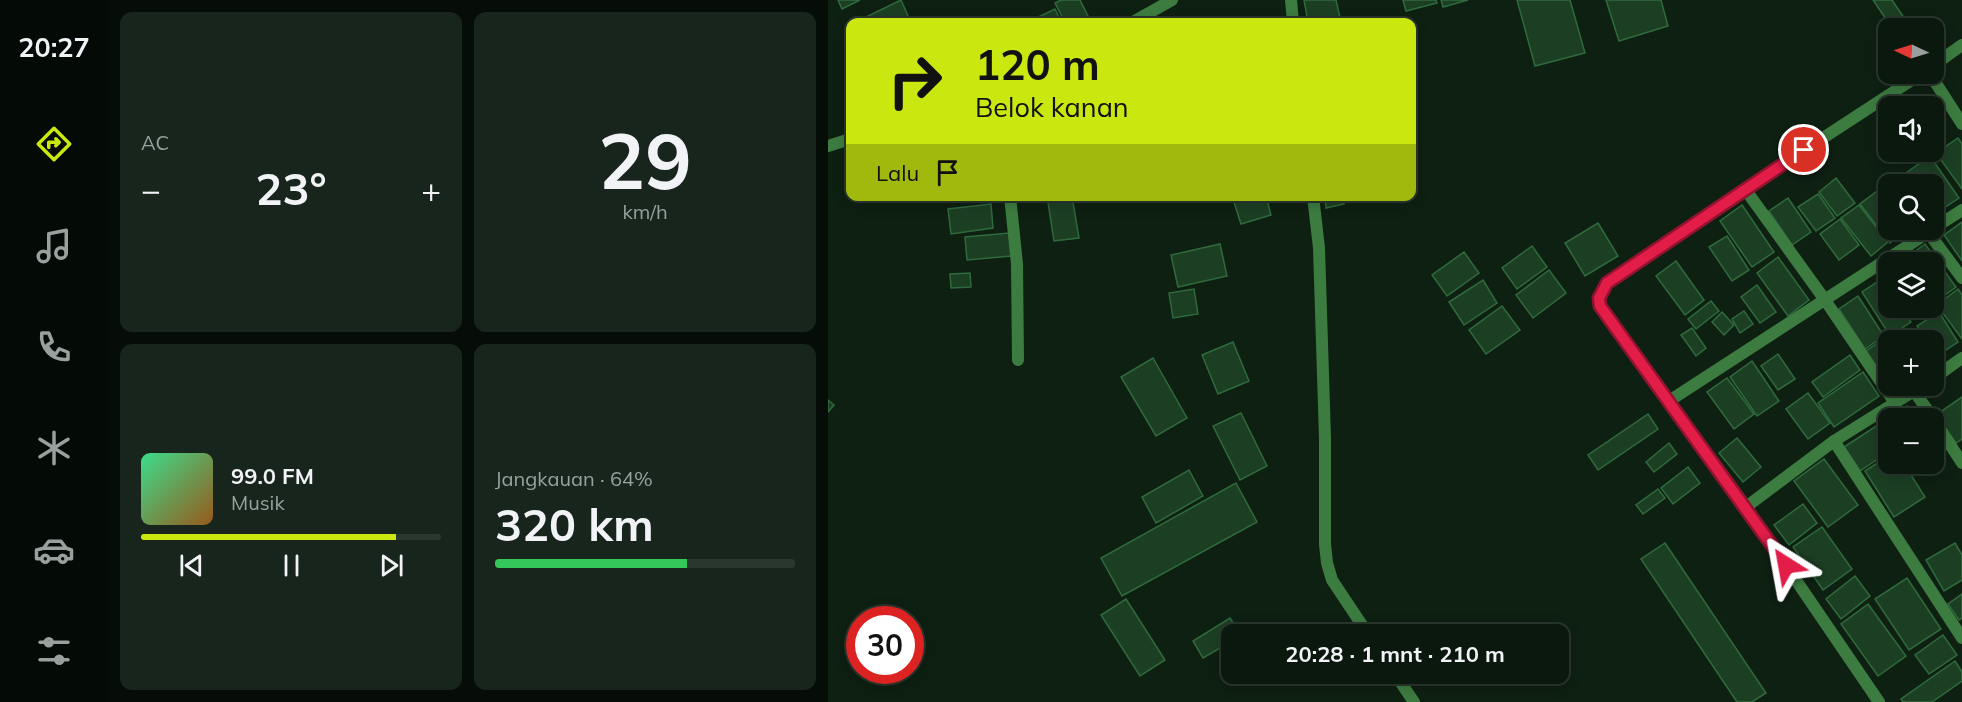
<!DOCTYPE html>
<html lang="id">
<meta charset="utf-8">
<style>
:root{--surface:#0a180e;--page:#18251c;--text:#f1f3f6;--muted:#99a09e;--line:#2a372e;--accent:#cae810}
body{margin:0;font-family:Mulish,sans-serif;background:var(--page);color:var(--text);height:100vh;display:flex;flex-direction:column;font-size:22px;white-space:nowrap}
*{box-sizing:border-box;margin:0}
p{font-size:20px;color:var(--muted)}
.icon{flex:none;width:33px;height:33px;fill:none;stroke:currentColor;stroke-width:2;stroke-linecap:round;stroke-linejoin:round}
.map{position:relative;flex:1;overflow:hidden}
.sheet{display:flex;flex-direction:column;gap:12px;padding:12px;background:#060d08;width:720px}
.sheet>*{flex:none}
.banner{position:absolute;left:18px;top:18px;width:570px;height:183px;border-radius:12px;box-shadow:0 3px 15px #0003,0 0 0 2px var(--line);background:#cae810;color:#111;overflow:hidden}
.needle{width:39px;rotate:274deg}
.controls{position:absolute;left:1050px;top:18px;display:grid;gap:12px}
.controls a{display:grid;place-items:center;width:66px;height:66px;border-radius:12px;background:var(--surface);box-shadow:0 3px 15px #0003,0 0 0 2px var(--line);font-size:30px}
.speed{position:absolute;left:18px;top:606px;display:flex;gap:12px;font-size:30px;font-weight:700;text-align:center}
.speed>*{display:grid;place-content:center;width:78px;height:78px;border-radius:50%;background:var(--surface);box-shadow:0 3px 15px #0003,0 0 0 2px var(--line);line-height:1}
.speed .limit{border:9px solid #d22;background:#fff;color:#111}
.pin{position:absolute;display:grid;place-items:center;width:51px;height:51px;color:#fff;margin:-26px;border:3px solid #fff;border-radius:50%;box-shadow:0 2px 6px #0007}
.me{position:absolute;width:66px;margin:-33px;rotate:326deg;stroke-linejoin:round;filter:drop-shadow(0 0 4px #0008)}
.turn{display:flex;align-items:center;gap:21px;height:126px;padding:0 30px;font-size:27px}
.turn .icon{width:78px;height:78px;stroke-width:2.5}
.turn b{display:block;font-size:42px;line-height:51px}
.then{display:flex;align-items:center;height:57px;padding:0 30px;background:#0003;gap:12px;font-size:22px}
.big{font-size:45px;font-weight:700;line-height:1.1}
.sheet .widget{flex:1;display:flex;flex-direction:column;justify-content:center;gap:9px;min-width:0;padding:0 21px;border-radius:12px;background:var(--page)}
.sheet .dial{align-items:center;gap:0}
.dial b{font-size:78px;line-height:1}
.song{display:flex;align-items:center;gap:18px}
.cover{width:72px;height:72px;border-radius:9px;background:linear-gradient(135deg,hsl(150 70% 55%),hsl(30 70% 35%))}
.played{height:6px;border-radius:3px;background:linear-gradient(90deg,var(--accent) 85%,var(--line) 85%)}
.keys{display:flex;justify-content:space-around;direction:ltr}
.heat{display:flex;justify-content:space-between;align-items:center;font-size:33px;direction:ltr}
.charge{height:9px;border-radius:4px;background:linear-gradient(90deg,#34c759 64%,var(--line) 0)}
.sheet .tiles{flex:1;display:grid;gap:12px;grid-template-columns:repeat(2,1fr)}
.trip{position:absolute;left:393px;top:624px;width:348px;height:60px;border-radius:12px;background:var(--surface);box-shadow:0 3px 15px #0003,0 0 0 2px var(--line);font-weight:700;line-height:60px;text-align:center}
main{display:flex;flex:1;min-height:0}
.menu{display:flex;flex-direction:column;width:108px;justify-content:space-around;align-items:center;background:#040a06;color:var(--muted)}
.menu .icon{width:42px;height:42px}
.menu .active{color:var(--accent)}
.menu b{font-size:27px;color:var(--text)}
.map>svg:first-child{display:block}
</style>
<main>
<nav class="menu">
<b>20:27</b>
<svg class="icon active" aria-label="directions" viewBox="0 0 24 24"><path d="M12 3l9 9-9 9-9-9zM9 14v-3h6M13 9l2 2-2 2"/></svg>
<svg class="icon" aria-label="music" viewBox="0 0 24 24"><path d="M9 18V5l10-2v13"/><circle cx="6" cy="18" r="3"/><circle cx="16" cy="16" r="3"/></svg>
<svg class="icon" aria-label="phone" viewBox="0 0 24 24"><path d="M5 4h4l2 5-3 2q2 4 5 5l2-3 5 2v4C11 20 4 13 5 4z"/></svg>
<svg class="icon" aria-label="climate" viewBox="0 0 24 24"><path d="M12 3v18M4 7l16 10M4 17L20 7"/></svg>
<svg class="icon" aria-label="car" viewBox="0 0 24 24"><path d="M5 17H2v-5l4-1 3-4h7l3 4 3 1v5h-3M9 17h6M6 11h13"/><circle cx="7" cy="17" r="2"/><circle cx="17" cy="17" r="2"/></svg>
<svg class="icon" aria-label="filters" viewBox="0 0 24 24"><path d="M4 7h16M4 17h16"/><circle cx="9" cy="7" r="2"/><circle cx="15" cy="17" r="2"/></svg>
</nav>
<section class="sheet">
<div class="tiles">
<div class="widget"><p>AC</p>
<div class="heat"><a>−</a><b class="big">23°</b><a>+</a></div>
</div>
<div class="widget dial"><b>29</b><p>km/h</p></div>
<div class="widget">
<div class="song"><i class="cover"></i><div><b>99.0 FM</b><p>Musik</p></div></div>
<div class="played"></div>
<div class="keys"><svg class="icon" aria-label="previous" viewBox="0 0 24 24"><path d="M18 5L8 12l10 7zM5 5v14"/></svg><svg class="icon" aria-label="pause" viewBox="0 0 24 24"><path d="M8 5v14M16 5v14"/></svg><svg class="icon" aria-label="next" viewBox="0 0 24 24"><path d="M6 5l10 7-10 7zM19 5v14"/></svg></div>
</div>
<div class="widget"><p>Jangkauan · 64%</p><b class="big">320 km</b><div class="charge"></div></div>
</div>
</section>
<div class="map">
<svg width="1134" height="702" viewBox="0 0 1134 702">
<rect width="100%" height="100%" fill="#0e2012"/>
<g fill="#1c3f24" stroke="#2f6a3d" stroke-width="1.5">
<path d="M10,0H32L14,9Z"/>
<path d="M73,0L81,18L72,22H44L40,16Z"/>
<path d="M233,0H252L263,22H237L227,3Z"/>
<path d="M476,0H508L513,22H480Z"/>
<path d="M575,0H608L609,3L578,11Z"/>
<path d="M613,0H640L615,7Z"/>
<path d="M689,0H742L757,53L707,66Z"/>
<path d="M778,0H833L840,26L791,41Z"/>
<path d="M1045,0H1064L1079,22L1069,28H1064Z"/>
<path d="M227,9L233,22H203L202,21Z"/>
<path d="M1130,138L1134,144V189L1108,153Z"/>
<path d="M1102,156L1131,198L1107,214L1106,212V184H1087L1078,173Z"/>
<path d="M1077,173L1085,184H1061Z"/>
<path d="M1008,178L1027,203L1009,216L991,192Z"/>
<path d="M1053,188L1060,198V230H1078L1062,243L1032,204Z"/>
<path d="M990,194L1007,218L988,231L970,207Z"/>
<path d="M219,196H244L251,238L226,241Z"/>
<path d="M404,196H438L443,215L413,224Z"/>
<path d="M497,196H516V204L498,208Z"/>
<path d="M960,198L983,232L964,245L941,211Z"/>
<path d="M163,204L165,228L123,234L120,209Z"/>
<path d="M914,205L946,252L924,267L892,221Z"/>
<path d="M1031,205L1060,242L1043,256L1013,218Z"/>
<path d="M1012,219L1031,245L1011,260L992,234Z"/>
<path d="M1134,222V261L1116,235Z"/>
<path d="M770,223L790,256L757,276L737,243Z"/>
<path d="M181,233L183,256L139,260L137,237Z"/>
<path d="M899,236L921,270L904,281L881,247Z"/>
<path d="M392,244L399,276L350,287L343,255Z"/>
<path d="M1097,244L1128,287L1106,303V262H1077L1075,260Z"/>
<path d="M704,246L719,267L689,289L674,268Z"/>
<path d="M636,252L651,273L619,296L604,275Z"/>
<path d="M950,257L981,300L960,316L929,273Z"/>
<path d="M848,261L876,300L857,315L828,276Z"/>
<path d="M721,270L738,293L705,318L688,295Z"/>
<path d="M142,273L143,287L123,288L122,274Z"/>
<path d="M1055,278L1060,287V308H1074L1083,322L1062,336L1034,292Z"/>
<path d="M655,280L669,303L636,325L621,302Z"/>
<path d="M929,285L948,312L932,323L913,297Z"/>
<path d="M366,289L370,314L345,318L341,293Z"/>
<path d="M1130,289L1134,295V339L1109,305Z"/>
<path d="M1030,296L1056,336L1037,349L1011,309Z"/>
<path d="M883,301L891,311L868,329L860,319Z"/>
<path d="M674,306L692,330L658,354L641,330Z"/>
<path d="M1076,308H1098L1083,318Z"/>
<path d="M916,311L925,324L912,333L904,319Z"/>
<path d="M894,312L906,325L896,335L884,322Z"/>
<path d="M1111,312L1130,342L1109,356L1106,351V340H1099L1089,326Z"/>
<path d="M864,328L878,348L868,356L853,335Z"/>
<path d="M1060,336L1063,340H1060V385L1038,351Z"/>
<path d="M405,342L421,381L390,394L374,355Z"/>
<path d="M950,354L967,379L950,390L933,366Z"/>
<path d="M1022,355L1032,370L995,397L984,382Z"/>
<path d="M325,358L359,418L328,436L293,377Z"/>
<path d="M924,361L951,401L929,416L902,377Z"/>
<path d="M1035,372L1051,396L1006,427L990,403Z"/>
<path d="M899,378L926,414L906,429L879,392Z"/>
<path d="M1061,386H1079L1067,394Z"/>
<path d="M980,393L1002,423L980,439L958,409Z"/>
<path d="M1134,397V439L1128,443L1108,415Z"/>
<path d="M0,400L6,405L0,412Z"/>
<path d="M1079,406L1087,418H1060V452L1032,471L1016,447Z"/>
<path d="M413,413L439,466L412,480L385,426Z"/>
<path d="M820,414L830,429L770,470L760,455Z"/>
<path d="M909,438L933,467L915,482L891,453Z"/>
<path d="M841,443L849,454L826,472L818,462Z"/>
<path d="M1060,456V464H1076L1097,497L1066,517L1037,471Z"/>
<path d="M996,459L1030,505L1000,527L966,481Z"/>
<path d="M860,467L872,483L845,504L833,488Z"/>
<path d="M361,470L375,496L328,523L314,497Z"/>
<path d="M408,483L429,522L294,596L273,558Z"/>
<path d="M830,489L837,498L815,514L808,505Z"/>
<path d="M975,504L989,523L961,545L946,525Z"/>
<path d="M994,527L1024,569L995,590L965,547Z"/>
<path d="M837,543L938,693L924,702H909L813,559Z"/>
<path d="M1127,543L1134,555V580L1116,591L1098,560Z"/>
<path d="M1027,576L1042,596L1013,619L998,599Z"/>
<path d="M1079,578L1113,629L1081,650L1047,599Z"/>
<path d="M1134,594V618L1131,620L1120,604Z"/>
<path d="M298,599L337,660L312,676L273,615Z"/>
<path d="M1040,604L1078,656L1050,676L1013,624Z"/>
<path d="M402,618L412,634H404V641L375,658L365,641Z"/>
<path d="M1115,635L1129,655L1101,674L1087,655Z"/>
<path d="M1127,661L1134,672V681L1104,702H1075L1073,699Z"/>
</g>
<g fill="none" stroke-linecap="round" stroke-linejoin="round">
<g stroke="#3d7c41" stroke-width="12">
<path d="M463,0L465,22"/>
<path d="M305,22L344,0"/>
<path d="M1106,65L1134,45"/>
<path d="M1102,74L1134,124"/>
<path d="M0,146L22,139"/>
<path d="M917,189L997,300L1067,403"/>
<path d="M182,196L189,264L190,360"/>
<path d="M485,196L491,248L497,438V544L499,563L504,580L540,634"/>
<path d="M1106,228L1134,210"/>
<path d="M1100,232L1134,278"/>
<path d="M1106,378L1134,358"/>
<path d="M1086,391L1105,418"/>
<path d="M841,401L1104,230"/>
<path d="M1106,420L1134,463"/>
<path d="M1006,441L1134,638"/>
<path d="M918,507L1006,441L1094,386"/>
<path d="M567,674L586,702"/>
<path d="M1051,702L918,507L772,306L771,298L779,283L917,189L1093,74"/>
</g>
</g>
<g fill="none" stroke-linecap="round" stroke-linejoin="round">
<defs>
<path id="route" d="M958,565L772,306L771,298L779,283L976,150"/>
</defs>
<use href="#route" stroke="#92132f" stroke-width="15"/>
<use href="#route" stroke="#e11d48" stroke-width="10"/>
</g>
</svg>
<div class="controls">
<a><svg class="needle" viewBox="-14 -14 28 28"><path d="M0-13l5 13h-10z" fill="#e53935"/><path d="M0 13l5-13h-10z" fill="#99a09e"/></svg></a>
<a><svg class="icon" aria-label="sound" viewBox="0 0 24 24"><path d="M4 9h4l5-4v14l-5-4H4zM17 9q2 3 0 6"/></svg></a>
<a><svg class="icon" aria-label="search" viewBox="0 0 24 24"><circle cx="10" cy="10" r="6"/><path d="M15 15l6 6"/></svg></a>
<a><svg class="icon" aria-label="layers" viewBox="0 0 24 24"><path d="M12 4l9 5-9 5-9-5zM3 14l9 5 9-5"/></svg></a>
<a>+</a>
<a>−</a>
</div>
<div class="speed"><div class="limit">30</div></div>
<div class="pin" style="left:976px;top:150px;background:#d93025"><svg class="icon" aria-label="arrive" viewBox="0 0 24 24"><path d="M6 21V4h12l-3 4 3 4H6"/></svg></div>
<svg class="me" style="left:958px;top:565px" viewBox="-20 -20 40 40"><path d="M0-17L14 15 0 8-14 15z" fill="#e11d48" stroke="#fff" stroke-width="4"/></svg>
<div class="trip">20:28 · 1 mnt · 210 m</div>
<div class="banner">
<div class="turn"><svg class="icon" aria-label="right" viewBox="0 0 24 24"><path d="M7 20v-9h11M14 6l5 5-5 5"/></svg><div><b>120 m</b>Belok kanan</div></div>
<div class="then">Lalu<svg class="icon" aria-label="arrive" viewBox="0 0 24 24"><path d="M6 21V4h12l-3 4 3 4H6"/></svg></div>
</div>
</div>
</main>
